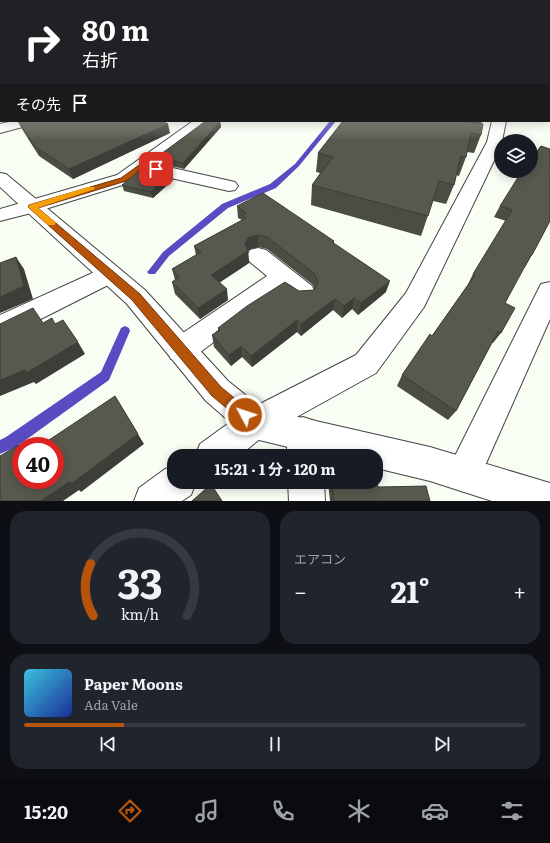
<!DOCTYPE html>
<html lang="ja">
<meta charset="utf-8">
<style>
:root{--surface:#171b24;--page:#20242c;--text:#f1f3f6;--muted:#9ea1a6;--line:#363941;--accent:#b45309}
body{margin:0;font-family:Literata,"Noto Sans JP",serif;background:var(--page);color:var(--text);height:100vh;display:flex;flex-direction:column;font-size:15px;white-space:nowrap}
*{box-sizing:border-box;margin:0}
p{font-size:13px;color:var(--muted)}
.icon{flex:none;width:22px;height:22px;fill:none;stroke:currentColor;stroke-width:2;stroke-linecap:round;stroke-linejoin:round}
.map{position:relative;height:501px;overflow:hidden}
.details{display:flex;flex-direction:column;gap:10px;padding:10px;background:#0d0f14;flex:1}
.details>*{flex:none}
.banner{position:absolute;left:0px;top:0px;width:550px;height:122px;box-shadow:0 2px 10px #0003;background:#202124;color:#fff;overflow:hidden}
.buttons{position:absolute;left:494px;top:134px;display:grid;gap:8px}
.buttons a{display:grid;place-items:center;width:44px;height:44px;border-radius:50%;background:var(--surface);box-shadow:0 2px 10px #0003;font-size:20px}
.speed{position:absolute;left:12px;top:437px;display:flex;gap:8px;font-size:20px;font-weight:700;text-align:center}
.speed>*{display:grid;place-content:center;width:52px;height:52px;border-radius:50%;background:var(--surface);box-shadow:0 2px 10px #0003;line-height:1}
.speed .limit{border:6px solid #d22;background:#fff;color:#111}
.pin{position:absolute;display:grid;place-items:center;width:34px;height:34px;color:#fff;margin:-17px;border-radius:8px;box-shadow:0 2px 6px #0006}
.me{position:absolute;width:44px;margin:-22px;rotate:310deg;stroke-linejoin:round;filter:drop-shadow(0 0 3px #0008)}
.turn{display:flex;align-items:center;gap:14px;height:84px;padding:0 16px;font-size:18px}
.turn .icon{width:52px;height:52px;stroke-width:2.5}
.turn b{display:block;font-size:28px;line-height:34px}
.then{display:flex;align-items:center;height:38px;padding:0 16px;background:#0003;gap:8px;font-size:15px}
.big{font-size:30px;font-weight:700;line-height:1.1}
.details .tile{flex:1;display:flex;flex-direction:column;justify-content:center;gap:6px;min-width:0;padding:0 14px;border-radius:16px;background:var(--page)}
.details .dial{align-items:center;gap:0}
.dial svg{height:104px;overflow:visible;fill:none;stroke:var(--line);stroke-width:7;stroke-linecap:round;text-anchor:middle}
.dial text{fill:var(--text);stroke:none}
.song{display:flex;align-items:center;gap:12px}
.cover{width:48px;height:48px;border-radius:6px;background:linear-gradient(135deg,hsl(190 70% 55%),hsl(230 70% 35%))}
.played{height:4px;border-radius:2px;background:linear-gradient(90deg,var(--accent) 20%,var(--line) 20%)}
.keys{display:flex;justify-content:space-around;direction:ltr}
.heat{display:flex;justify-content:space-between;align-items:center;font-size:22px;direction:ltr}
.details .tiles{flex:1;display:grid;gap:10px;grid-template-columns:1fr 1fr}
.tile:last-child{grid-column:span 2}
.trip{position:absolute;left:167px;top:449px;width:216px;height:40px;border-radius:16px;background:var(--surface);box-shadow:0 2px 10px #0003;font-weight:700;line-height:40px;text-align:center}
.menu{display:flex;height:64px;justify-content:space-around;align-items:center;background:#090b0e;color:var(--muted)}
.menu .icon{width:28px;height:28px}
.menu .on{color:var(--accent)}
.menu b{font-size:18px;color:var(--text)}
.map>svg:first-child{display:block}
</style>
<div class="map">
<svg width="550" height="501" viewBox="0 0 550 501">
<rect width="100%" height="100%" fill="#f9fef5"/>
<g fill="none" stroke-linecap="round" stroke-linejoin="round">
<g fill="#5a4bc3" fill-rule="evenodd">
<path d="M330,121H336L299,166L276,188L228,208L169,256L155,274H149L147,272L149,270L163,252L222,204L270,184L295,164Z"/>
<path d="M125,326L129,328L130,331L109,380L16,447L0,454V440L6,437L101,372L121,328Z"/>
</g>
<defs>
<g id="minor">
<path d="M13,121H36L34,124L0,133V124Z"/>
<path d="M193,121H213L211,124L203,127L155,164L235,182L238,186L235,190L229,191L144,172L129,183L39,211L0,221V209L117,175Z"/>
<path d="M492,121H506L501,146L424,307L376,373L266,434L239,456H195L200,444L244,412L356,355L406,293L487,142Z"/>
<path d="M258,248L266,250L312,286L315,293L312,300C297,304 294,299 283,290L191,359L181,362L171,359L167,350L171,341L267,276L250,262L247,256L250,250Z"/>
<path d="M110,265L118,268L122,274L118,280L9,335L0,338V315Z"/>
<path d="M550,282V319L476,486L464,492L452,486L446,474L541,284Z"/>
<path d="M303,417L315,421L319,433L321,456H287V433L291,421Z"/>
<path d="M174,466V482H196L191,495L182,501H134L139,488L165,469Z"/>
<path d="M288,482H324L325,501H289Z"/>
</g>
<path id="tertiary" d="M0,173L6,174L145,290L228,381L263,409L430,447L550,483V501H492L430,481L376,468V456H325L255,439L244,434L206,401L127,304L0,187Z"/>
</defs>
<use href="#minor" stroke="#444" stroke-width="2"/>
<use href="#tertiary" stroke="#444" stroke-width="2"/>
<use href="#minor" fill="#fff" fill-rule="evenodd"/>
<use href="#tertiary" fill="#fff" fill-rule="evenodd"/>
</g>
<g fill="#4b4d43">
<path d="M18,121L170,133L73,179L39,156L22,129Z"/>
<path d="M343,121H482L481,124V135L474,153L467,152L466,157L459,176L456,175L454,185L446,204L433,201L421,236L311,205L312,185L320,173L316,172L318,153Z"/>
<path d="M220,122L221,127L184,169L158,163L157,157Z"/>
<path d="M550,149V222H549L532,255L525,267L524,266L505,303L501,333L493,343H492L456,411L448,420L397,386L402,375L432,336L467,286L473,274L506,221L494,217L500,206Z"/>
<path d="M173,180L153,198L124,191L122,185Z"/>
<path d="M237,206L334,241V243L386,292L358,315L352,309L342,318L333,310L301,336L297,332L252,367L242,357L231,366L214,347L212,335L218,330V328L299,291L314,290V288L313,285L267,249L258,247L250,249L248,251L249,263L220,282L228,300L200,319L175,294L172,282L175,280L172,269L196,255L194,246L242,220L238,218Z"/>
<path d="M328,482H376L378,487L430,501H330Z"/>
</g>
<g fill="#3d3e37">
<path d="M220,122L221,127L184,169L183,163Z"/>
<path d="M168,124L170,133L73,179L69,169Z"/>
<path d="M171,174L173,180L153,198L151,192Z"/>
<path d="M258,235V247L250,249L248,251L249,263L213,287L211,275L245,243L249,237Z"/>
<path d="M16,257L24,269L33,299L0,313V297Z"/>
<path d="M390,281L386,292L358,315L361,303Z"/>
<path d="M227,289L228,300L200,319L198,308Z"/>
<path d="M354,298L352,309L342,318L344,306Z"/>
<path d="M335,299L333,310L301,336V324Z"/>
<path d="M297,320V332L252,367L251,356Z"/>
<path d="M78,342L85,354L36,384L34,382L0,396V380Z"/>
<path d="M241,346L242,357L231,366L229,355Z"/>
<path d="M115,396L144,444L81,492L79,490L63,501H40L70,481Z"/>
</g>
<g fill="#57594e" stroke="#3d3e37">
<path d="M0,70H1V94L0,92Z"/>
<path d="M18,121H162L168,124L69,169L34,146Z"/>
<path d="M207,121H220V122L183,163L157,157L203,123Z"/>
<path d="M343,121H463L483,124L481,135L471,133L466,157L461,156L454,185L439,181L428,216L312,185L333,157L318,153Z"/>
<path d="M541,146L550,149V221L532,255H531L505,303L515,308L501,333L498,331L456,411L402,375L430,334L432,336L475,275L473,274L512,210L500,206L522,171H531V159Z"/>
<path d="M143,167L171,174L151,192L122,185Z"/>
<path d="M263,193L334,241L332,242L390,281L361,303L354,298L344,306L335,299L301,324L297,320L251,356L241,346L229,355L212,335L220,330L218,328L247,306L285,282L299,291L314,290L318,282L314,273L267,237L258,235L249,237L245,243L248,251L211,275L227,289L198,308L172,282L179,277L172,269L201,252L194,246L246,218L242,215L246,213L237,206Z"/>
<path d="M16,257L24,286L0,297V263Z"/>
<path d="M33,308L43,323L52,318L55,324L63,320L78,342L26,373L25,370L0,380V324Z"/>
<path d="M115,396L138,434L71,484L70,481L40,501H0V456L19,445L21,451V480H55V446H40Z"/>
<path d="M36,442L37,446H30Z"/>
<path d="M376,476L378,487L426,486L430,501H334L332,482H376Z"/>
<path d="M211,484L222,501H192Z"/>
</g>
<linearGradient id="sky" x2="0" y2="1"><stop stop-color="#99b8ec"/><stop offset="0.5" stop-color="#fcfffa"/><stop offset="1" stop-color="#fcfffa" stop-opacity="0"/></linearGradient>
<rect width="550" height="140" fill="url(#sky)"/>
<path fill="#b45309" stroke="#753606" d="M142,163L160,169L156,171L143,168L126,181L38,208L140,294L221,387L250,411L252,415L250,420L245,422L241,420L212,396L132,300L28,207L29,205L121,178Z"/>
<path fill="#f59e0b" d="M88,187H94L95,189L38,208L54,221L56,223L54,225H48L28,207L29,205Z"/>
</svg>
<div class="buttons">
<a><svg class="icon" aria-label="layers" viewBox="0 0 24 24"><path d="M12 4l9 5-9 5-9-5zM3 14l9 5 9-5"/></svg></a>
</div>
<div class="speed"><div class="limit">40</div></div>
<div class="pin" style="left:156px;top:169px;background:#d93025"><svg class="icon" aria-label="arrive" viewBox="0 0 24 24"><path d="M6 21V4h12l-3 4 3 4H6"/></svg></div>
<svg class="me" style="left:245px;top:415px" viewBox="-20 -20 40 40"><circle r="17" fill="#b45309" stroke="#fff" stroke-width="3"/><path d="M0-11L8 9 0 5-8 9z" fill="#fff"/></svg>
<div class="trip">15:21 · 1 分 · 120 m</div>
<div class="banner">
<div class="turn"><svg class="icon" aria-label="right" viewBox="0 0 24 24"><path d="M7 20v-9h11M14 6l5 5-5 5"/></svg><div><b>80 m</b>右折</div></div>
<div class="then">その先<svg class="icon" aria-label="arrive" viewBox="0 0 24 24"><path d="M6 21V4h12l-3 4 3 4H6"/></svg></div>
</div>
</div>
<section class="details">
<div class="tiles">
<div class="tile dial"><svg viewBox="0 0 100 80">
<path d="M14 69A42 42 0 1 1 86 69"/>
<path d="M14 69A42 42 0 0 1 12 29" stroke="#b45309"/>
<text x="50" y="56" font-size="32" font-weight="700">33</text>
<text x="50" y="72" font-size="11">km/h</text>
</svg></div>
<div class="tile"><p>エアコン</p>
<div class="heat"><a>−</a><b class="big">21°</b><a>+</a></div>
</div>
<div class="tile">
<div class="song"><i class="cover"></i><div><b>Paper Moons</b><p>Ada Vale</p></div></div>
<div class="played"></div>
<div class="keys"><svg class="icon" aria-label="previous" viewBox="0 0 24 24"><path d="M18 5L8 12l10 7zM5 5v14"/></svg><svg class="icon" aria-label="pause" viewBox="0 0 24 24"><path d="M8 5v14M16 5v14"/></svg><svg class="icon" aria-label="next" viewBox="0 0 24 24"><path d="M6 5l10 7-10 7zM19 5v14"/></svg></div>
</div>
</div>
</section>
<nav class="menu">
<b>15:20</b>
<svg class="icon on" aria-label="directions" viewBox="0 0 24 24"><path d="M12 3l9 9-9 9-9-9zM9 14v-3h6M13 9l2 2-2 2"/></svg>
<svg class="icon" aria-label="music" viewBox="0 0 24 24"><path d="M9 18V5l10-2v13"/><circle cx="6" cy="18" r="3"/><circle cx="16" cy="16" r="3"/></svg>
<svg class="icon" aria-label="phone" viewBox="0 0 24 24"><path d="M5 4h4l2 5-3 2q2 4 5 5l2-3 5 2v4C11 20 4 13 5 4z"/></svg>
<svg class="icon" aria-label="climate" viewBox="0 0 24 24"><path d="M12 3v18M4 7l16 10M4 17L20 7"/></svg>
<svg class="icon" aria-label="car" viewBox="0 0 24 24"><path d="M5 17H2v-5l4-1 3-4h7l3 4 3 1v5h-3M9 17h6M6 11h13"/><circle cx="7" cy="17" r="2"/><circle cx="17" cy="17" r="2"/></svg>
<svg class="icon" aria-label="filters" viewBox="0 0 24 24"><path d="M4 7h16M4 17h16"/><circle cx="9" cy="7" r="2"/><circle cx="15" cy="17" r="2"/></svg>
</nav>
